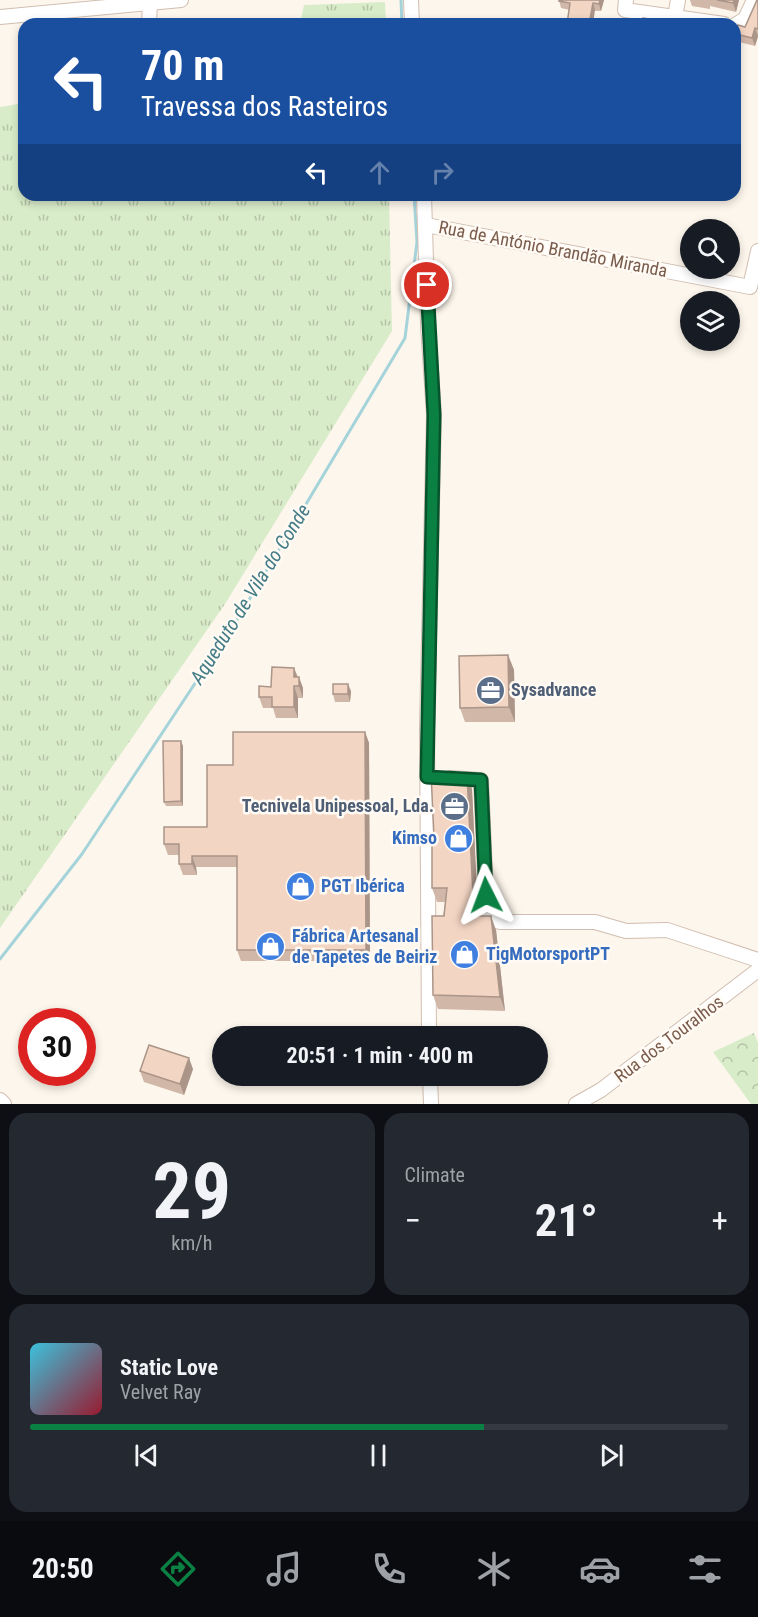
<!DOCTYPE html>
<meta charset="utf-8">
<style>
:root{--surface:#171b24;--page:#242831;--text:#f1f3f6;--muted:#9ea1a6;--line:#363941;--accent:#0b8043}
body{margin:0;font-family:"Roboto Condensed",sans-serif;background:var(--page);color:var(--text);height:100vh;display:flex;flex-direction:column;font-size:22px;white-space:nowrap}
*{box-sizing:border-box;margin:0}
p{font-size:20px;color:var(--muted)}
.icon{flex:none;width:33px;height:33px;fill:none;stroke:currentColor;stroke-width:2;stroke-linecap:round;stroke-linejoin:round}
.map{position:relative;height:1104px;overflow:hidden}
.side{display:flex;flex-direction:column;gap:9px;padding:9px;background:#0d0f14;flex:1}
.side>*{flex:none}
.hud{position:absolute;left:18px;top:18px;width:723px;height:183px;border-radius:18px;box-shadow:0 3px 9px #0003;background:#1a4fa0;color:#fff;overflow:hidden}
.tools{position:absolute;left:680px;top:219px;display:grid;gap:12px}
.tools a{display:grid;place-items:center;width:60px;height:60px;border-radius:50%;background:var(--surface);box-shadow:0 3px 9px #0003;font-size:30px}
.speed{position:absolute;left:18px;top:1008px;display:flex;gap:12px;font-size:30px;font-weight:700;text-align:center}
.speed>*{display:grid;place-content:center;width:78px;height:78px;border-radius:50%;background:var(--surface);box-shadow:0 3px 9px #0003;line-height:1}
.speed .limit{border:9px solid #d22;background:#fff;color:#111}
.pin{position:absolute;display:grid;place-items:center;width:51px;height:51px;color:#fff;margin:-26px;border:3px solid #fff;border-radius:50%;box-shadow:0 2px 6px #0007}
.me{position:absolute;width:66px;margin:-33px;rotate:357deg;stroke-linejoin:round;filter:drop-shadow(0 0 4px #0008)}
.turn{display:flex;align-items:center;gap:21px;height:126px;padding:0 24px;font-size:27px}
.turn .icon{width:78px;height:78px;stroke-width:2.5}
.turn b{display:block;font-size:42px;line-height:51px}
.lanes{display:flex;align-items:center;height:57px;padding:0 24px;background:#0003;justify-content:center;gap:30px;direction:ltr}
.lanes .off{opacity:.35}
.big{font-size:45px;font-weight:700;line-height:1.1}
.side .card{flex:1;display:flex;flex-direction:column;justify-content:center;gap:9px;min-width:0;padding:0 21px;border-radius:18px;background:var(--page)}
.side .dial{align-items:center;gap:0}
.dial b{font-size:78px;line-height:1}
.song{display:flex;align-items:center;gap:18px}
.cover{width:72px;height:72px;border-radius:9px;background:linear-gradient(135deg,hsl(190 70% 55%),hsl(350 70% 35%))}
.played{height:6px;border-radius:3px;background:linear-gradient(90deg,var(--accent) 65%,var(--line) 65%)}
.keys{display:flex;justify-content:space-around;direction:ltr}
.heat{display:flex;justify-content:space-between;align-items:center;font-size:33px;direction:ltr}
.side .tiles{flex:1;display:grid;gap:9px;grid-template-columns:1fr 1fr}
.card:last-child{grid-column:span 2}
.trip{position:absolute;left:212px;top:1026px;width:336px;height:60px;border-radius:30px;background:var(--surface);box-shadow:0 3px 9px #0003;font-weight:700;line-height:60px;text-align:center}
.dock{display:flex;height:96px;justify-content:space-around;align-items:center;background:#090b0e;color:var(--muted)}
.dock .icon{width:42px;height:42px}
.dock .selected{color:var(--accent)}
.dock b{font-size:27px;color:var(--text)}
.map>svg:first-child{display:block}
</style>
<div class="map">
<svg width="758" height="1104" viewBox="0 0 758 1104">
<defs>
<pattern id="grass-tufts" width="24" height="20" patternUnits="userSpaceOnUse" patternTransform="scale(1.5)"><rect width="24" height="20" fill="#d8ecc9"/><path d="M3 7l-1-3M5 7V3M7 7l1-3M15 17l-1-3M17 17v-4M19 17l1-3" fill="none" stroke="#b4c2a5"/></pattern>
<pattern id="forest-crowns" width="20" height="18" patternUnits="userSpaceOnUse" patternTransform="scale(1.5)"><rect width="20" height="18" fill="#d8ecc9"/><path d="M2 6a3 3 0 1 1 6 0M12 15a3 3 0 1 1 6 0" fill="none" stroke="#b4c2a5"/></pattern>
</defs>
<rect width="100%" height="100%" fill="#fdf6ec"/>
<g fill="url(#grass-tufts)">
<path d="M385,2L386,24H300L304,5Z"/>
<path d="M24,103V195H245L262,198L263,195H389L392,331L225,604L0,928V107Z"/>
</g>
<path fill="url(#forest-crowns)" d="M754,1033L758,1043V1104H751L713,1052Z"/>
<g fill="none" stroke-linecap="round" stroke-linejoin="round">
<g stroke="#a5d3da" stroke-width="3">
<path d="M401,0L402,24"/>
<path d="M0,959L82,854L237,620L405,338L417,242L414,195"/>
</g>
<defs>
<g id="minor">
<path d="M411,0L412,24"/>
<path d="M626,0L625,10L724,24"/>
<path d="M0,17L181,0"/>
<path d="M675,17L678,0"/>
<path d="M149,24L150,2"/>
<path d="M735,25L745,19L754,0"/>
<path d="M424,195L428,325L434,415L427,728L429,1036"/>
<path d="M426,225L750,287L758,251"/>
<path d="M450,778L481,780L487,918L500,922H595L626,931L667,930L758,960"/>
<path d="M430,1076L431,1104"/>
<path d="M0,1100L4,1104"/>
<path d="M576,1104L601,1090L758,970"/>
</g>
</defs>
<use href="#minor" stroke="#d1beb0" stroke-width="16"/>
<use href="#minor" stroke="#fff" stroke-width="14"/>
</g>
<g fill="#d1b7a8">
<path d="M559,0H604L601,11L570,10L561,8Z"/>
<path d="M690,0H739L736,12L710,6V9L692,6Z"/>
<path d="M758,0V37L755,46L739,42L736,34L745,27Z"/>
<path d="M508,655L514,670L515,722H465L460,708Z"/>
<path d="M294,668L298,677L303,688V698H298V718H276L273,708H263L259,697Z"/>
<path d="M351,691L350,702H335L333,694Z"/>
<path d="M365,732L369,743L370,961H241L237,950V867H196L197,875H183L179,864V855H168L164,844L207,827L233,765Z"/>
<path d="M183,746V806H166L164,802Z"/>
<path d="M467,774L472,789L478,916L496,930L505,1011L438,1009L433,995L445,902H437L432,888L434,839Z"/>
<path d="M193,1069L184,1095L144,1082L140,1071Z"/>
</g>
<g fill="#aa9588">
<path d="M600,0H604L601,11L599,4Z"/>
<path d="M734,0H739L736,12L733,3Z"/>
<path d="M593,3L595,10L593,24H589Z"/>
<path d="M755,28L758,36L755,46L752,38Z"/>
<path d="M508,655L514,670L515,722L509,707Z"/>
<path d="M294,668L298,679L294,677Z"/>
<path d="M299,677L303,688V698L299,686Z"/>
<path d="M348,684L351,691L350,702L348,694Z"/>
<path d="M294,686L298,698V718L294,707Z"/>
<path d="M365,732L369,743L370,961L366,950Z"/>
<path d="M181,741L183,746V806L181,801Z"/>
<path d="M467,774L472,789L479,930L474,916Z"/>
<path d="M192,856L196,867L197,875L192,864Z"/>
<path d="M491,916L496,930L505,1011L500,997Z"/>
<path d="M189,1058L193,1069L184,1095L180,1084Z"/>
</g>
<g fill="#f3d5c3" stroke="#aa9588" stroke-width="1.5">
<path d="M559,0H600L599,4L593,3L589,24H567L570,3L559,1Z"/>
<path d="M717,0H734L733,3Z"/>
<path d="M757,0H758V29L755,28L752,38L736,34L738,25L745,27Z"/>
<path d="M643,18L681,24H642Z"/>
<path d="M508,655L509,707L460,708L459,656Z"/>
<path d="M272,667L294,668V677H299V686H294V707H272V697H259V686L271,687Z"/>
<rect x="333" y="684" width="15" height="10"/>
<path d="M233,732H365L366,950H237V856H192V864H179V844H164V827H207V765H233Z"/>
<path d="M163,741H181V801L164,802Z"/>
<path d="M431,772L467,774L474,916H491L500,997L433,995L432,916H444L447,888H432V839H434Z"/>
<path d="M149,1045L189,1058L180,1084L140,1071Z"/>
</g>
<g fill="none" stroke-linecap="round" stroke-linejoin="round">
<defs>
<path id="route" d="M427,285L434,415L427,777L481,780L486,895"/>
</defs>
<use href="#route" stroke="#07532c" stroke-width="15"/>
<use href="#route" stroke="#0b8043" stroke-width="10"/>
</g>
<defs>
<symbol id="office-disc" viewBox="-11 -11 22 22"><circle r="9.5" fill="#5c6f8a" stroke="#fffaf3"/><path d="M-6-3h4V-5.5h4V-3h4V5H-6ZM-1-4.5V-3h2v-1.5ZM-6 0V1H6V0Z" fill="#fff"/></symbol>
<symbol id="shop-disc" viewBox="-11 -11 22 22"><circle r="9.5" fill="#3f7fe0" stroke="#fffaf3"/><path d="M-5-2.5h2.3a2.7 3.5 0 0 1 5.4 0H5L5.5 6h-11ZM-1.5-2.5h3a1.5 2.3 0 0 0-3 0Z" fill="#fff"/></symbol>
</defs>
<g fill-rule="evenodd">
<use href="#office-disc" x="474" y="674" width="33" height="33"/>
<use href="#office-disc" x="438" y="790" width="33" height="33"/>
<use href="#shop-disc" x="442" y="822" width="33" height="33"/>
<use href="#shop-disc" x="284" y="870" width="33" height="33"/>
<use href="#shop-disc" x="254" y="930" width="33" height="33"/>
<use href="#shop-disc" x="448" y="938" width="33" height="33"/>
</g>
<g text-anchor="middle" stroke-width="5" stroke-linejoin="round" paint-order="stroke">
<g font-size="18" fill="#7a5c4d" stroke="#fffaf3">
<text transform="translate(553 249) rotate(11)" y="6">Rua de António Brandão Miranda</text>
<text transform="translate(669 1039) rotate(-37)" y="6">Rua dos Touralhos</text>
</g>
<g font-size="18" font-weight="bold" fill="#4e5e75" stroke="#fffaf3" text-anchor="start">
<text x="511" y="696">Sysadvance</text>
<text x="434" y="812" text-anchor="end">Tecnivela Unipessoal, Lda.</text>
</g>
<g font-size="18" font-weight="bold" fill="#366cbe" stroke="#fffaf3" text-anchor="start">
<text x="437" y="844" text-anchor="end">Kimso</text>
<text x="321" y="892">PGT Ibérica</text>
<text x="292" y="942">Fábrica Artesanal<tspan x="292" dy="21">de Tapetes de Beiriz</tspan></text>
<text x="486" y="960">TigMotorsportPT</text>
</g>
<g font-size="20" font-style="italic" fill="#437c86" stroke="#fffaf3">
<text transform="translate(250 594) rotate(-58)" y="7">Aqueduto de Vila do Conde</text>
</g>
</g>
</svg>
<div class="tools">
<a><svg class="icon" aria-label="search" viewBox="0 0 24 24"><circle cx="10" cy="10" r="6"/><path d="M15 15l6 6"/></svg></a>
<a><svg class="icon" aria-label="layers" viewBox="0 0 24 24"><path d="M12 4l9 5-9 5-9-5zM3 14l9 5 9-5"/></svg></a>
</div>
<div class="speed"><div class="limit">30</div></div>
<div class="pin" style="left:427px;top:285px;background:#d93025"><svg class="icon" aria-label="arrive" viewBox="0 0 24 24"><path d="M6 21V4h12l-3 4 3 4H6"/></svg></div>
<svg class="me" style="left:486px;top:895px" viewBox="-20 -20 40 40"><path d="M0-17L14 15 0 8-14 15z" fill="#0b8043" stroke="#fff" stroke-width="4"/></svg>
<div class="trip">20:51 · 1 min · 400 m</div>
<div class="hud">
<div class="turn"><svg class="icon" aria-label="left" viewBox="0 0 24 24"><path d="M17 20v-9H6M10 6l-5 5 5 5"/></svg><div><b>70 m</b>Travessa dos Rasteiros</div></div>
<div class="lanes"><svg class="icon" aria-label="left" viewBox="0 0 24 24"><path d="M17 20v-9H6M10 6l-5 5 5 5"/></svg><svg class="icon off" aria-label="ahead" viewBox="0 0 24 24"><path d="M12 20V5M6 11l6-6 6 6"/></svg><svg class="icon off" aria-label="right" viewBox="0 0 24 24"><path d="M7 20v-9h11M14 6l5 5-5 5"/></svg></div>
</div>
</div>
<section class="side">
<div class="tiles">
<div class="card dial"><b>29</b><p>km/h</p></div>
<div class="card"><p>Climate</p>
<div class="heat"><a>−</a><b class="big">21°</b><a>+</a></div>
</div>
<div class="card">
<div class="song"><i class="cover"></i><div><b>Static Love</b><p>Velvet Ray</p></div></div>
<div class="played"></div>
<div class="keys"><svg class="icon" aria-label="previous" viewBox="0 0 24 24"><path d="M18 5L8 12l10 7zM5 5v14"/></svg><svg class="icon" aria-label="pause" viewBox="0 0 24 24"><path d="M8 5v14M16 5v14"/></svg><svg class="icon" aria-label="next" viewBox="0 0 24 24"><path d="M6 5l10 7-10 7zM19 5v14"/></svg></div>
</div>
</div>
</section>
<nav class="dock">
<b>20:50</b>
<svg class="icon selected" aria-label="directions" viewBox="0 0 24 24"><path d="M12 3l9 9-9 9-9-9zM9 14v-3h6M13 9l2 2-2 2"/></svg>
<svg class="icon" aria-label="music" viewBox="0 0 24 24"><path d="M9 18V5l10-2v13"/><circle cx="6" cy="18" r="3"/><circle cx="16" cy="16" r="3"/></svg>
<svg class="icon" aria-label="phone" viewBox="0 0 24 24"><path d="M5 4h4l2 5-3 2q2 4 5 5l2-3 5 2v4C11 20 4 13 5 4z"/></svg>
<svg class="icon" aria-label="climate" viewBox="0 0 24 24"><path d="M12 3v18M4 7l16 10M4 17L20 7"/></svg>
<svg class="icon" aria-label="car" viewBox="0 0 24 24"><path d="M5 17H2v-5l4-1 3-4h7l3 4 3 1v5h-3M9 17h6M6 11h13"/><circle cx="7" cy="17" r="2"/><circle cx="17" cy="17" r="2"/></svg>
<svg class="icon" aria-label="filters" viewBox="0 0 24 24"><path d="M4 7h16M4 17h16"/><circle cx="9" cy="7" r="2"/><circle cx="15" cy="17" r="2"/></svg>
</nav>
